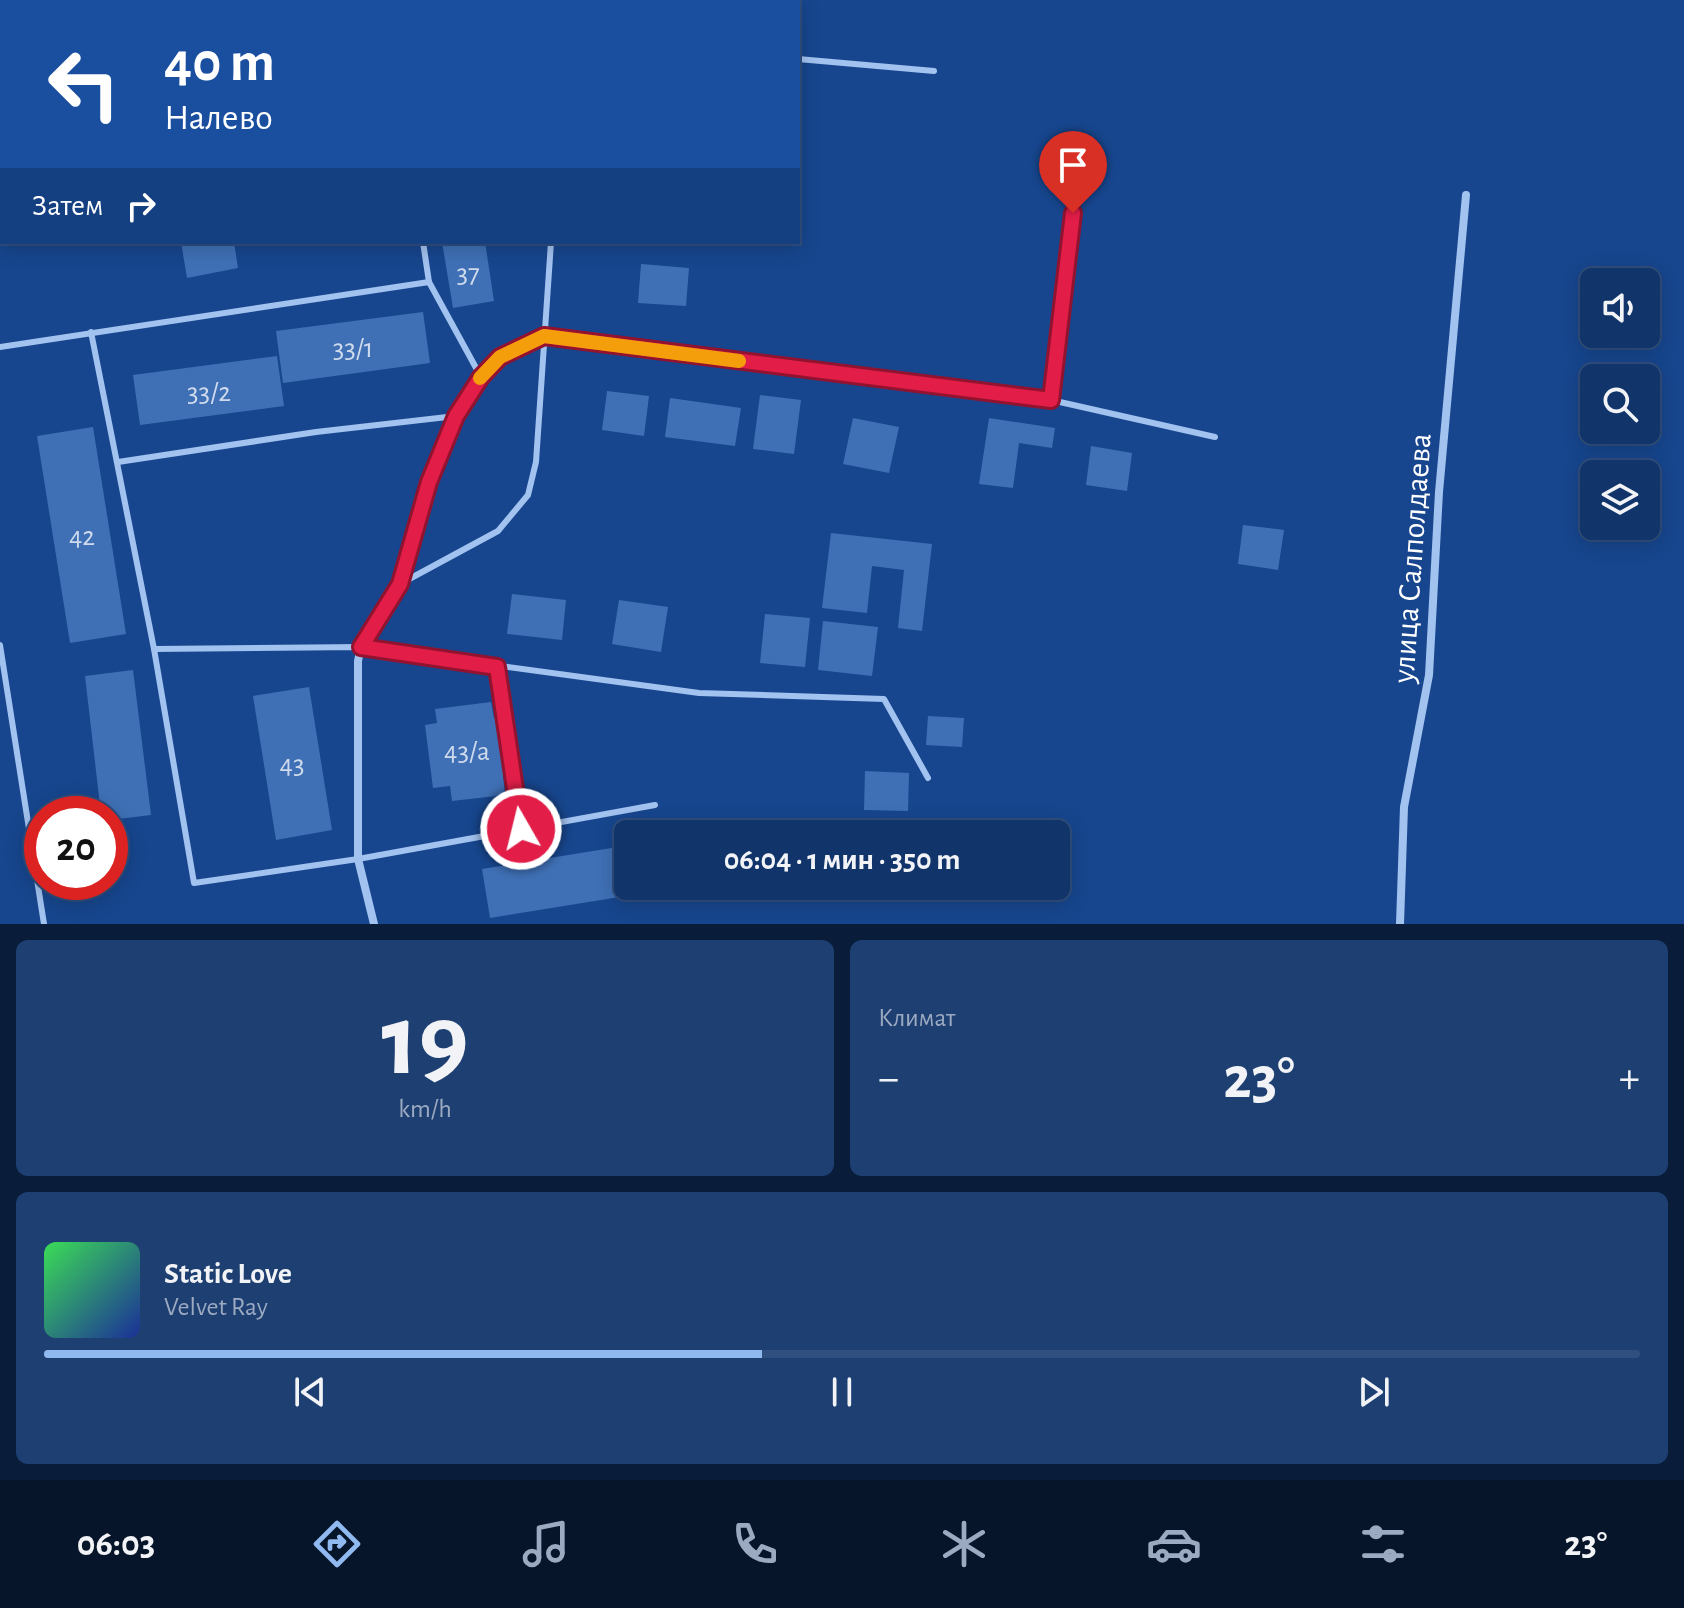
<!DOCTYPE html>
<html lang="ru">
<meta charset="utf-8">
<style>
:root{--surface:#11346a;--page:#1e3f72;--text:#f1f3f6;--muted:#9caac1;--line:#304f7e;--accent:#90b9f0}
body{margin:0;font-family:"Alegreya Sans",sans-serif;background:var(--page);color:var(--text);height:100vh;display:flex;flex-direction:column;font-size:30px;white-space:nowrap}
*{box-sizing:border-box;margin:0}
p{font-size:26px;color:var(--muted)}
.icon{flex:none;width:44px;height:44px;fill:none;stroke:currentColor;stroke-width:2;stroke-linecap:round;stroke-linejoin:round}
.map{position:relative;height:924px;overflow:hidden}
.drawer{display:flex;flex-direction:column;gap:16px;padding:16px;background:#091d3a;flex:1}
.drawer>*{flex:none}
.hud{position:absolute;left:0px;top:0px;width:800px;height:244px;box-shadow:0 4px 20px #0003,0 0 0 2px var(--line);background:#1a4fa0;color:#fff;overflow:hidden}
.controls{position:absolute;left:1580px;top:268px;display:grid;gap:16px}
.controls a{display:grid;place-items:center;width:80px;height:80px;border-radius:12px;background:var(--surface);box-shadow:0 4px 20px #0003,0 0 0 2px var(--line);font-size:40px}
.speed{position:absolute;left:24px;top:796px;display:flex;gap:16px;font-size:40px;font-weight:700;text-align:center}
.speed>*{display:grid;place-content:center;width:104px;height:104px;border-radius:50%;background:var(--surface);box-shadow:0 4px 20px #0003,0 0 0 2px var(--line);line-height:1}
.speed .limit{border:12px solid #d22;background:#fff;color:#111}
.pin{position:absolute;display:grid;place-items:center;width:68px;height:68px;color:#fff;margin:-82px -34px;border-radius:50% 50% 50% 0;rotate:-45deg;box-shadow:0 0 8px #0007}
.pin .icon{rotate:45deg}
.me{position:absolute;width:88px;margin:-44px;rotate:352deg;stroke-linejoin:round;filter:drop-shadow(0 0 6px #0008)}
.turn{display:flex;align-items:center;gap:28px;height:168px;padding:0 32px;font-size:36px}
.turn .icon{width:104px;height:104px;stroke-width:2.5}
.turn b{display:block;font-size:56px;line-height:68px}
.then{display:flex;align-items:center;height:76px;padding:0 32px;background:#0003;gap:16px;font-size:30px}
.big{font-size:60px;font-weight:700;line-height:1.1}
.drawer .tile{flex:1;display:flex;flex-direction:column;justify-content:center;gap:12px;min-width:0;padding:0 28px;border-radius:12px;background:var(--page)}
.drawer .dial{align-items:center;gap:0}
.dial b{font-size:104px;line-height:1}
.song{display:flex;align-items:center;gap:24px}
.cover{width:96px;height:96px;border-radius:12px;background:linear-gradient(135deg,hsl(130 70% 55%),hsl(230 70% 35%))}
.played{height:8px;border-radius:4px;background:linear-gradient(90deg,var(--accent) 45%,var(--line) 45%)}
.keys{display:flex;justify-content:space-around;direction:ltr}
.heat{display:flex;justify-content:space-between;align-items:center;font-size:44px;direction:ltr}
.drawer .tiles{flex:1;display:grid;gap:16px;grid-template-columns:1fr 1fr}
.tile:last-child{grid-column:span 2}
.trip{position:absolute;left:614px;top:820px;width:456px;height:80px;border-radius:12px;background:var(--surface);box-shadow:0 4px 20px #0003,0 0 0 2px var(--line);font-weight:700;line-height:80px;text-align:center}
.tab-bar{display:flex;height:128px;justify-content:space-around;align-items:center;background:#07152a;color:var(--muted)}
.tab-bar .icon{width:56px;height:56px}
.tab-bar .selected{color:var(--accent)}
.tab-bar b{font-size:36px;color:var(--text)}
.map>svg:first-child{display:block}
</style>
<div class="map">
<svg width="1684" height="924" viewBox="0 0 1684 924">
<rect width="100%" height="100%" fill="#17468e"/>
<g fill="#3f70b6">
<path d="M181,242H234L238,268L187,278Z"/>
<path d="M442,242H485L494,301L453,308Z"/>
<path d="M641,264L689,268L686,306L638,303Z"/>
<path d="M423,312L430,363L283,383L276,331Z"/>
<path d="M277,356L284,406L140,425L133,375Z"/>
<path d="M607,391L649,396L644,436L602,430Z"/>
<path d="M760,395L801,400L794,454L753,449Z"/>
<path d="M670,398L741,408L735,446L665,437Z"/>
<path d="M853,418L899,427L889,473L843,464Z"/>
<path d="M989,418L1055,428L1052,448L1019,443L1013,488L979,484Z"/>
<path d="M93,427L126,634L70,643L37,436Z"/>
<path d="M1091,446L1132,453L1127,491L1086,485Z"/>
<path d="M1243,525L1284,530L1278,570L1238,564Z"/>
<path d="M831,533L932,544L922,631L898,628L904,570L872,566L867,613L822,608Z"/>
<path d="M512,594L566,600L562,640L507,634Z"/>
<path d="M619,600L668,607L661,652L612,644Z"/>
<path d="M765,614L810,618L805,667L760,663Z"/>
<path d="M823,621L878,627L872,676L818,670Z"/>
<path d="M133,670L151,815L110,820V814H101L85,676Z"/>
<path d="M309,687L332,830L276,840L253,696Z"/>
<path d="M491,702L494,718L502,717L509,775H503L505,795L452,801L450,786L433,788L425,725L437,723L435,709Z"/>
<path d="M928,716L964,718L962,747L926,745Z"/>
<path d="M865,771L909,773L908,811L864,810Z"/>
<path d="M624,846L628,886H631L632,895L490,918L482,869Z"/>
</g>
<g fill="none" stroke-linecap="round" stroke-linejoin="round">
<g stroke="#a2c2ef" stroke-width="6">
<path d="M474,0L476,2"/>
<path d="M798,59L934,71"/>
<path d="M423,242L429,282"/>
<path d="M91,332L154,649L194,883L358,859L655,805"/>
<path d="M544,336L1051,400L1215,437"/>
<path d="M0,347L429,282L481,377"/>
<path d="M1051,400L1077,182"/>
<path d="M118,462L316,432L456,416"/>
<path d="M400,584L498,531L528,495L536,462L551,242"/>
<path d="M0,645L44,924"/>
<path d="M154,649L361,647L699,693L884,699L928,778"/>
<path d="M497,667L521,829"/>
</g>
<g stroke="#a2c2ef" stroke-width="8">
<path d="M374,924L358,859V661L361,647L400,584L429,482L456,416L481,377L500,357L544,336"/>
<path d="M1400,924L1404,807L1429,675L1439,492L1466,195"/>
</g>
</g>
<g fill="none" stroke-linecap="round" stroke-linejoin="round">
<defs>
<path id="route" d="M521,829L497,667L361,647L400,584L429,482L456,416L481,377L500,357L544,336L1051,400L1073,213"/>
</defs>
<use href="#route" stroke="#92132f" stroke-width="20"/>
<use href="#route" stroke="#e11d48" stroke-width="14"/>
<path stroke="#f59e0b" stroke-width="14" d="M480,378L500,357L544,336L739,361"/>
</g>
<g text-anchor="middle" stroke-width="6" stroke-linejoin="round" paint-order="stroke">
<g font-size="28" fill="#cfdbed">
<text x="468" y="282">37</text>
<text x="353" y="357">33/1</text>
<text x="209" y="401">33/2</text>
<text x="82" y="545">42</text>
<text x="467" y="760">43/a</text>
<text x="292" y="773">43</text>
</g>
<g font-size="32" fill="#fff" stroke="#17468e">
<text transform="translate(1411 558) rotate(-86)" y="11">улица Салполдаева</text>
</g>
</g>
</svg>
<div class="controls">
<a><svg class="icon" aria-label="sound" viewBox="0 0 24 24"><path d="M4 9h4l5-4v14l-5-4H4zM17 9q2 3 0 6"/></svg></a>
<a><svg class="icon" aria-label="search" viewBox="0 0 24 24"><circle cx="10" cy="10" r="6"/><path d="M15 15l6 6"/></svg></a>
<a><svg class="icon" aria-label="layers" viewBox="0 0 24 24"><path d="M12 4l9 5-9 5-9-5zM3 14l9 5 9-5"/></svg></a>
</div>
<div class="speed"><div class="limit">20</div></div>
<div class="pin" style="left:1073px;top:213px;background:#d93025"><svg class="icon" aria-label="arrive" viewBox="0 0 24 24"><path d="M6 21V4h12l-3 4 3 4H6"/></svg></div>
<svg class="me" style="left:521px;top:829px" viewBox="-20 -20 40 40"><circle r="17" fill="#e11d48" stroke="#fff" stroke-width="3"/><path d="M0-11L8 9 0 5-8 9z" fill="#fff"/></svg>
<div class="trip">06:04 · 1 мин · 350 m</div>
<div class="hud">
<div class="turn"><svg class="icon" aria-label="left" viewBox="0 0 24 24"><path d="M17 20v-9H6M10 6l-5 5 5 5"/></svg><div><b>40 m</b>Налево</div></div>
<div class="then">Затем<svg class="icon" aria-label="right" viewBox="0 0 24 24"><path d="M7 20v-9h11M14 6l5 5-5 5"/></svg></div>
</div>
</div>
<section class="drawer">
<div class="tiles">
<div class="tile dial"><b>19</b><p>km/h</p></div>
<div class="tile"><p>Климат</p>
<div class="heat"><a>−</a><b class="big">23°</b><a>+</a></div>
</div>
<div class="tile">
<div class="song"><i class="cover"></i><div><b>Static Love</b><p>Velvet Ray</p></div></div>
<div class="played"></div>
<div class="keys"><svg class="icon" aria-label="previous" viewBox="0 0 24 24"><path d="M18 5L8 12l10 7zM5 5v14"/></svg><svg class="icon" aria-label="pause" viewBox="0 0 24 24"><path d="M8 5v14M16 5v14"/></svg><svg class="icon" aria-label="next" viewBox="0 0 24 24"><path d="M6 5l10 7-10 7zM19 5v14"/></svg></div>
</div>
</div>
</section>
<nav class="tab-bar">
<b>06:03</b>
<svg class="icon selected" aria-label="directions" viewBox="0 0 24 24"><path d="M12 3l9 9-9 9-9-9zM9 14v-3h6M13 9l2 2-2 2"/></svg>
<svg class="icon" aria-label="music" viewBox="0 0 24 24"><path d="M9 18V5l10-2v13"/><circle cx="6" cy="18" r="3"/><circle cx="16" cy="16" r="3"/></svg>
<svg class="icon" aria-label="phone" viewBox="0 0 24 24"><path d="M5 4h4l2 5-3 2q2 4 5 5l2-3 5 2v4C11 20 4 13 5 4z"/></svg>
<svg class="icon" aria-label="climate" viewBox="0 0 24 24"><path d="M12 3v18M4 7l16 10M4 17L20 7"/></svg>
<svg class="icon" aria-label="car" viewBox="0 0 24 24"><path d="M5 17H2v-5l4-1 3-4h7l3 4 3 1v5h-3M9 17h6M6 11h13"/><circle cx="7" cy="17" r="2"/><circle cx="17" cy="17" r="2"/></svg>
<svg class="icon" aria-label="filters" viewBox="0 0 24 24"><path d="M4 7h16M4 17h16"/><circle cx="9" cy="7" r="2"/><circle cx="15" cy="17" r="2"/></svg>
<b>23°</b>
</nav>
